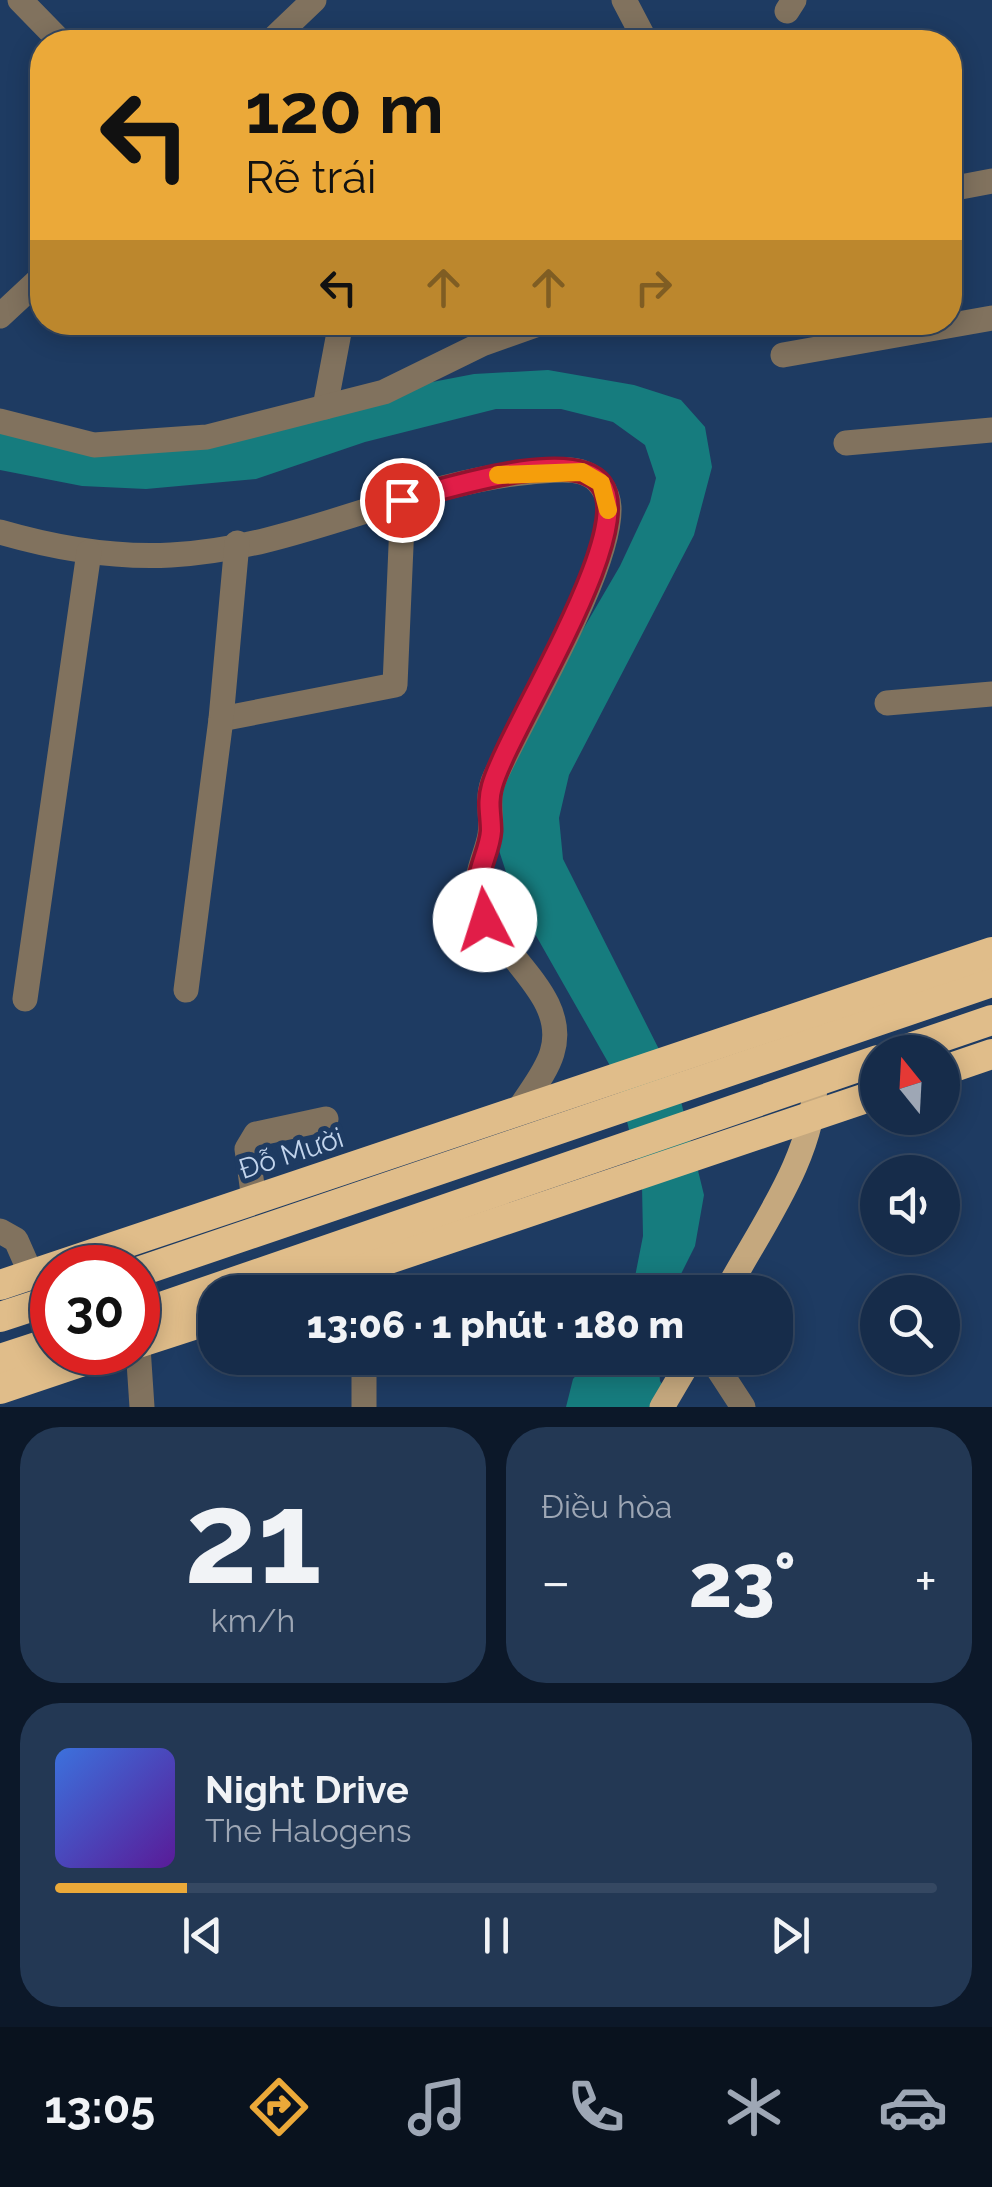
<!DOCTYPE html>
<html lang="vi">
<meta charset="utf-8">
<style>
:root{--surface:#162c4a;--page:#233854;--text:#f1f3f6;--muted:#9ea7b5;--line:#354862;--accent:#eba939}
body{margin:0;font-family:Raleway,sans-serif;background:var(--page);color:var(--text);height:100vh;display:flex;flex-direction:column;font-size:38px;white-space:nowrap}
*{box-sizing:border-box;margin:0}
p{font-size:32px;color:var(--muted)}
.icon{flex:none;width:55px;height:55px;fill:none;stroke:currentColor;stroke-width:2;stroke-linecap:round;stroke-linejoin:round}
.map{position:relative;height:1407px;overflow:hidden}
.sheet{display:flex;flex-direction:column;gap:20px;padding:20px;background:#0c1829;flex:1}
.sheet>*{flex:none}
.guide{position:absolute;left:30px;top:30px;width:932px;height:305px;border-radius:40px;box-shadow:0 5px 25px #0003,0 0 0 2px var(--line);background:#eba939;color:#111;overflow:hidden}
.needle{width:65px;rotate:342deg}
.tools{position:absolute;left:860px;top:1035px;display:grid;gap:20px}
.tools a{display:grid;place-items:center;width:100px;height:100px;border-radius:50%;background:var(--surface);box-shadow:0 5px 25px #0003,0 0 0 2px var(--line);font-size:50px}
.speed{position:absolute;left:30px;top:1245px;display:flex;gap:20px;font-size:50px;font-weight:700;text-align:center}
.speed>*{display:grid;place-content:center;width:130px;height:130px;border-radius:50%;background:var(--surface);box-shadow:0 5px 25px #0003,0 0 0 2px var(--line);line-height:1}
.speed .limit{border:15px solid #d22;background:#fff;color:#111}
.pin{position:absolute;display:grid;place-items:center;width:85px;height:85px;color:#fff;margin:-42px;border:5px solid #fff;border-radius:50%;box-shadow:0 2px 10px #0007}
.me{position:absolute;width:110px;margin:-55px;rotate:355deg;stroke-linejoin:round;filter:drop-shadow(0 0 8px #0008)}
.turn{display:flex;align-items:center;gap:35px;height:210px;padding:0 50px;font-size:45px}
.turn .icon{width:130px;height:130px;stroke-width:2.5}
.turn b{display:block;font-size:70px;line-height:85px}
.lanes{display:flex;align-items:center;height:95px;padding:0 50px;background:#0003;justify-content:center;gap:50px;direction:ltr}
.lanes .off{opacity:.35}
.big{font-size:75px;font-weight:800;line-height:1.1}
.sheet .widget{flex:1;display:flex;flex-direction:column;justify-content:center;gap:15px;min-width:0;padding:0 35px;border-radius:40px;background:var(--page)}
.sheet .dial{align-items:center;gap:0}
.dial b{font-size:130px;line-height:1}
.song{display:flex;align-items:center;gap:30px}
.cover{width:120px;height:120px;border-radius:15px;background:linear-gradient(135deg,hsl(220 70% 55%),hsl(270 70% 35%))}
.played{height:10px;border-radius:5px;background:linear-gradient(90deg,var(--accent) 15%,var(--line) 15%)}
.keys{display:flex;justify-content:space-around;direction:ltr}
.heat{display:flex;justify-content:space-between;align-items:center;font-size:55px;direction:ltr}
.sheet .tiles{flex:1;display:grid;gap:20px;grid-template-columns:1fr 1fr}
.widget:last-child{grid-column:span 2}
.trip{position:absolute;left:198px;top:1275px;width:595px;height:100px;border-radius:40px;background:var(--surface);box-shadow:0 5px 25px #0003,0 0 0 2px var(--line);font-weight:800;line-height:100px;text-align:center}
.menu{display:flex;height:160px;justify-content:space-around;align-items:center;background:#09121e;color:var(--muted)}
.menu .icon{width:70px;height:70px}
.menu .selected{color:var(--accent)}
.menu b{font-size:45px;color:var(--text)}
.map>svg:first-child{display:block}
</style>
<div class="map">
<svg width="992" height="1407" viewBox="0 0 992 1407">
<rect width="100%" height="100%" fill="#1e3b62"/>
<g fill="#167c7e">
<path d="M548,370L634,385L681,400L705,427L712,467L694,535L569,775L559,818L563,859L677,1085L704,1195L695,1246L672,1292H632L643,1236L642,1186L617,1078L514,897L496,841L501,770L620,566L650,502L656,478L645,445L613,422L561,409H496L365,442L256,479L146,489L82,486L0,470V424L94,447L474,374Z"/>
<path d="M592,1358H658L660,1381L677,1407H566L573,1379Z"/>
</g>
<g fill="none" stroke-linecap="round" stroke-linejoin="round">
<g stroke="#81725e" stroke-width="25">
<path d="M20,0L61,42"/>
<path d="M624,0L646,42"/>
<path d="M787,11L794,0"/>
<path d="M270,42L314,0"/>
<path d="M950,189L992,181"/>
<path d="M0,316L42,277"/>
<path d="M783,355L992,318"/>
<path d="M325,407L341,322"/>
<path d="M0,421L94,445L207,437L384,392L482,344L544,322"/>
<path d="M846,443L992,430"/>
<path d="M0,532C55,548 114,558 171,555C295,549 409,483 531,472C547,471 569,467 584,473C599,478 608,492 609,507C612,567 523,716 495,777C485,798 493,815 490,835C487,852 477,870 478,887C481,949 572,989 552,1053C546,1073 529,1093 518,1111"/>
<path d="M887,703L992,694"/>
<path d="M221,719L395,685L403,500"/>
<path d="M186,990L221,719L237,543"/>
<path d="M25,999L89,552"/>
<path d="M254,1200L247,1149L256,1134L326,1119"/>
<path d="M0,1231L16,1240L31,1274"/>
<path d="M138,1347L142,1407"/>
<path d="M711,1358L743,1407"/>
<path d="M364,1407V1358"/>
</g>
<g stroke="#c5a87e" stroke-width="25">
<path d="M726,1292C760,1228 815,1156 815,1081"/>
<path d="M662,1407L691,1358"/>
</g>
<g stroke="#e0bd8a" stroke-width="30">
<path d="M898,1052L992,1020"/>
<path d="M942,1071L992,1054"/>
<path d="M138,1272L992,982"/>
<path d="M0,1285L992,952"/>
<path d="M291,1292L878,1094"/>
<path d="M138,1315L878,1060"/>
<path d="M0,1317L52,1300"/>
<path d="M138,1343L215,1318"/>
<path d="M0,1359L52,1342"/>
<path d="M0,1389L110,1352"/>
</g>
</g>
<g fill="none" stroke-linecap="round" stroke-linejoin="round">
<defs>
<path id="route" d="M402,500C441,490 573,446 601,484C638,532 508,729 492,786C487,803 491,814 491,831C490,848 480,865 478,883C477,894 483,909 485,920"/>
</defs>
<use href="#route" stroke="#92132f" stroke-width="25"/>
<use href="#route" stroke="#e11d48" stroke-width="18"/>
<path stroke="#f59e0b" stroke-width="18" d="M498,475L582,472L601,483L608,510"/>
</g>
<g text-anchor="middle" stroke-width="10" stroke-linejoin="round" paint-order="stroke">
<g font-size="28" fill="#c2d4ec" stroke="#1e3b62">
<text transform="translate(291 1153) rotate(-18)" y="10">Đỗ Mười</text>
</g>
</g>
</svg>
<div class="tools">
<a><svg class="needle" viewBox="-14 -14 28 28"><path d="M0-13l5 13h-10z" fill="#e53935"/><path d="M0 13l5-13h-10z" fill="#9ea7b5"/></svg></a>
<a><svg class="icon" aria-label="sound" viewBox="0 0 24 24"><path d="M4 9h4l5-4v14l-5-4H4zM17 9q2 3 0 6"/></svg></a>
<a><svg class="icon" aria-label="search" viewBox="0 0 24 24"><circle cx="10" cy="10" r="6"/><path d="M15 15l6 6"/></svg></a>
</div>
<div class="speed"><div class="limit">30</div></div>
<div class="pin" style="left:402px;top:500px;background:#d93025"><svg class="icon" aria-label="arrive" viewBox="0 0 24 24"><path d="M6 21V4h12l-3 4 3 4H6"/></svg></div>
<svg class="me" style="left:485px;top:920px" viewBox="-20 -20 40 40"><circle r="19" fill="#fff"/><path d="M0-13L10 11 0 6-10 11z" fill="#e11d48"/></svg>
<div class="trip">13:06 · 1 phút · 180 m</div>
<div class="guide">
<div class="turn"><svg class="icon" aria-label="left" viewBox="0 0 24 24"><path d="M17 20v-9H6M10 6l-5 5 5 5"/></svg><div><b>120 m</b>Rẽ trái</div></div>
<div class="lanes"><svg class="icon" aria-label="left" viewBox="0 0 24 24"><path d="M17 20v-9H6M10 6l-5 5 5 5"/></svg><svg class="icon off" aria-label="ahead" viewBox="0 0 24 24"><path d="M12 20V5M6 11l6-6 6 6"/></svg><svg class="icon off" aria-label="ahead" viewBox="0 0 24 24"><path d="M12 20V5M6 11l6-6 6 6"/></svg><svg class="icon off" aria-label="right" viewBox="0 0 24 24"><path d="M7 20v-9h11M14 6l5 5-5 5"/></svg></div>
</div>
</div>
<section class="sheet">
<div class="tiles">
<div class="widget dial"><b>21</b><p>km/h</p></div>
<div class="widget"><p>Điều hòa</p>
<div class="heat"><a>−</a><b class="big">23°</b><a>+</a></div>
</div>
<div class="widget">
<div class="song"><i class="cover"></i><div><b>Night Drive</b><p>The Halogens</p></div></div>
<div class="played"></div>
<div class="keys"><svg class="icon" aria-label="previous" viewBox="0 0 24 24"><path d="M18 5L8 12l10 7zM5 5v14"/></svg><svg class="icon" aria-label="pause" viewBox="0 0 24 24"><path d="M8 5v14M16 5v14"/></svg><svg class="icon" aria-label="next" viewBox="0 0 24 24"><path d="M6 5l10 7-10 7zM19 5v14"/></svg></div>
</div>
</div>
</section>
<nav class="menu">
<b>13:05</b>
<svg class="icon selected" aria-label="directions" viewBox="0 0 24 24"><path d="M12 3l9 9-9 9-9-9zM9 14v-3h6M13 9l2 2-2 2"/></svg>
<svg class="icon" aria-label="music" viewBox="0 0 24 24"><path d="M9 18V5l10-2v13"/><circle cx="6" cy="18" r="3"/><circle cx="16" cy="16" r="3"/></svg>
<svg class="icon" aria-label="phone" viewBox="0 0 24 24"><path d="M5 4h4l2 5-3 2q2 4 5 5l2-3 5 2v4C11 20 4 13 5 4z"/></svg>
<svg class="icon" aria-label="climate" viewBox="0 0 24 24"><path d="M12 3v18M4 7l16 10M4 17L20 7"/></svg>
<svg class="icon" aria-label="car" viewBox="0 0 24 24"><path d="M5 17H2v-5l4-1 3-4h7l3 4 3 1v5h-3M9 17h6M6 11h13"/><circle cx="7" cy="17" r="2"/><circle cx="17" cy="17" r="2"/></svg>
</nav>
